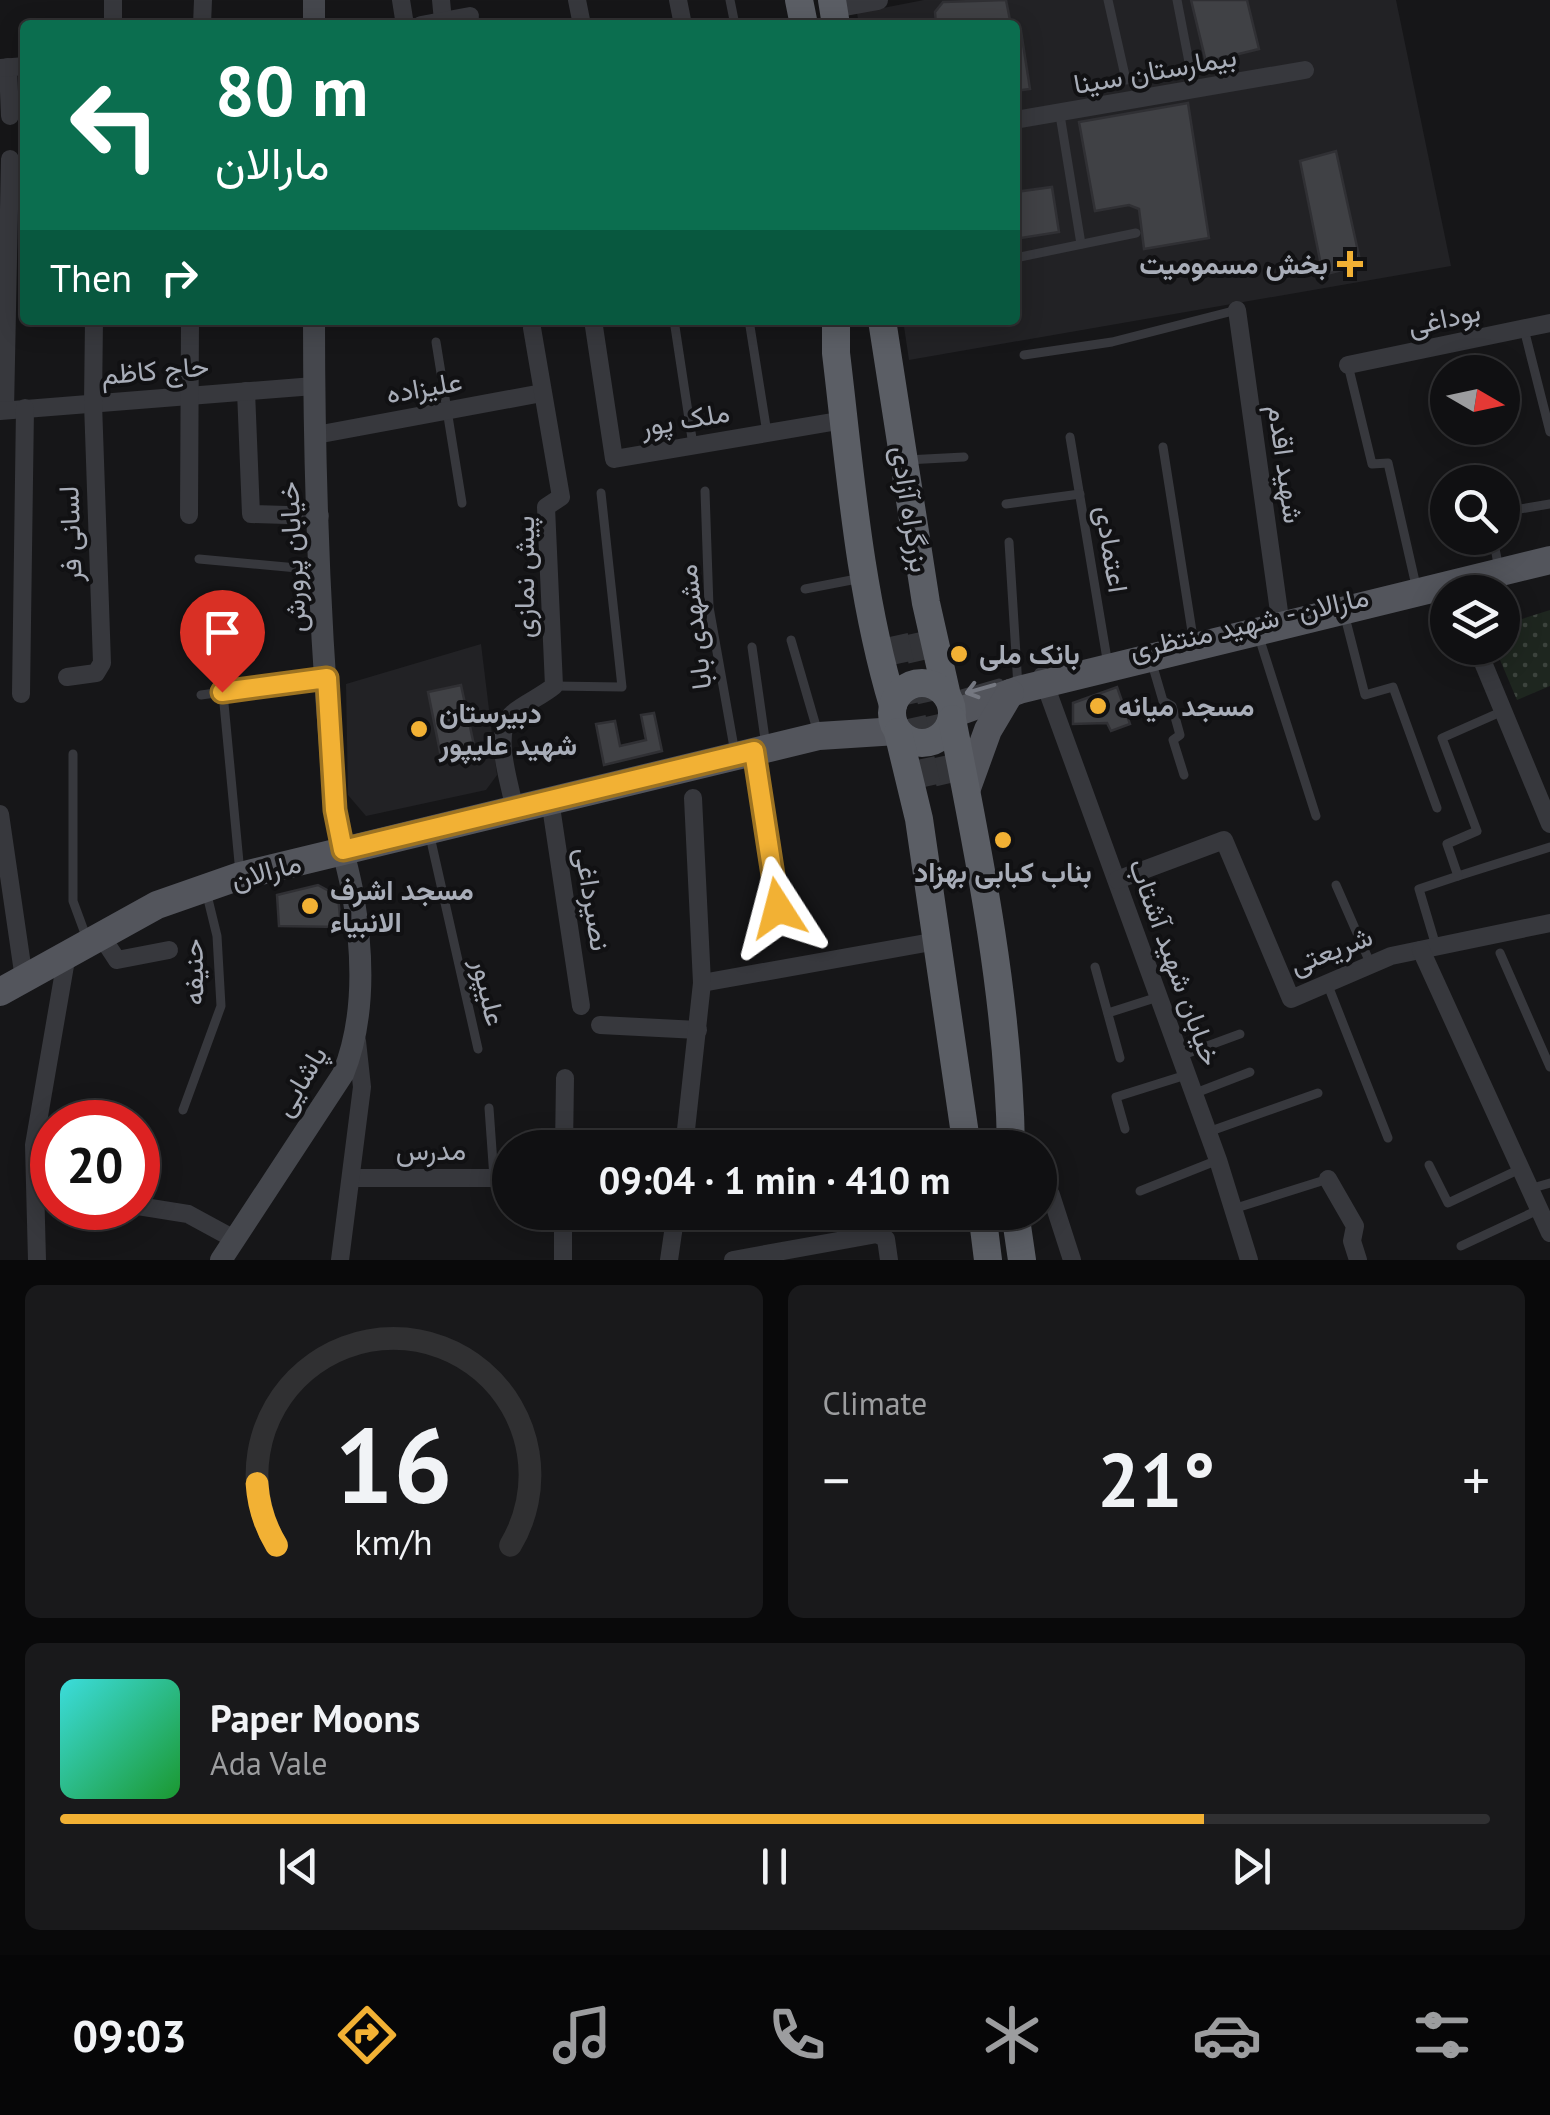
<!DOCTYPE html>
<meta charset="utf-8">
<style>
:root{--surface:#101012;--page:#19191b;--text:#f1f3f6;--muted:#9c9d9f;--line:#303032;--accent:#f2b134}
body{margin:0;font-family:"PT Sans",Vazirmatn,sans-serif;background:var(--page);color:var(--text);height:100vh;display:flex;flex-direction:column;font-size:38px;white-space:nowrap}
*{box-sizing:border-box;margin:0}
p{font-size:32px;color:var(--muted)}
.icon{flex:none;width:55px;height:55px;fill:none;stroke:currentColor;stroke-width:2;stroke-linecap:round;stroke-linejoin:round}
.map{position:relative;height:1260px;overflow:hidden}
.drawer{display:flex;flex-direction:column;gap:25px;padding:25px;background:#09090a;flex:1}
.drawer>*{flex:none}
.guide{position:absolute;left:20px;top:20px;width:1000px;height:305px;border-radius:10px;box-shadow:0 5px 25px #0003,0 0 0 2px var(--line);background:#0b6e4f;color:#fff;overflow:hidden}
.needle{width:65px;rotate:99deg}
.fabs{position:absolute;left:1430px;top:355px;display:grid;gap:20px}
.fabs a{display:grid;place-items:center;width:90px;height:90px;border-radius:50%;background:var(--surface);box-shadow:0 5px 25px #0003,0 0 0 2px var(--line);font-size:50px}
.speed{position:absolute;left:30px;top:1100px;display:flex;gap:20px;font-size:50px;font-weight:700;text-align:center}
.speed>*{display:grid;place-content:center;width:130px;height:130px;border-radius:50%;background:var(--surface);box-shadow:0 5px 25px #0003,0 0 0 2px var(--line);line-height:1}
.speed .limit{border:15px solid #d22;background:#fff;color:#111}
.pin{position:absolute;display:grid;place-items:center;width:85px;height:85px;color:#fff;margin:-102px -42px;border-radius:50% 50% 50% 0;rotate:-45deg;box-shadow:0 0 10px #0007}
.pin .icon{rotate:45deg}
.me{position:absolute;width:110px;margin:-55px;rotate:351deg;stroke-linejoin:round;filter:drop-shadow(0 0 8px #0008)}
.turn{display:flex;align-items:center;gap:35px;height:210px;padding:0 30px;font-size:45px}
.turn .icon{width:130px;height:130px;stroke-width:2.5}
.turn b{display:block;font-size:70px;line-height:85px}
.then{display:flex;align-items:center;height:95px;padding:0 30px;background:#0003;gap:20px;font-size:38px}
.big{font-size:75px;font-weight:700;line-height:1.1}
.drawer .tile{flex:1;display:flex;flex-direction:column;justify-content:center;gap:15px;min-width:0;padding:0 35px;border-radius:15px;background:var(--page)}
.drawer .dial{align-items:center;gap:0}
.dial svg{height:260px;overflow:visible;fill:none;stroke:var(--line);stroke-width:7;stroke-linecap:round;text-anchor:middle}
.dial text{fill:var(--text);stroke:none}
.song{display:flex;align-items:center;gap:30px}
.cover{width:120px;height:120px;border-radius:15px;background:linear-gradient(135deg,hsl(180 70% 55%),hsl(130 70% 35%))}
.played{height:10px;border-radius:5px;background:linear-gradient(90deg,var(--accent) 80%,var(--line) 80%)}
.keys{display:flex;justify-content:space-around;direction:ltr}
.heat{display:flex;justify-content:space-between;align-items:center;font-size:55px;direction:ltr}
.drawer .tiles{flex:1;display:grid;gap:25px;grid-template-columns:1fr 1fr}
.tile:last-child{grid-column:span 2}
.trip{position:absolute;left:492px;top:1130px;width:565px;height:100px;border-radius:50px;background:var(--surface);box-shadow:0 5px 25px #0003,0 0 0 2px var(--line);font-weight:700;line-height:100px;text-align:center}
.tab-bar{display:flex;height:160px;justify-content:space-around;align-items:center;background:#060607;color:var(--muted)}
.tab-bar .icon{width:70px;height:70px}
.tab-bar .selected{color:var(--accent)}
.tab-bar b{font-size:45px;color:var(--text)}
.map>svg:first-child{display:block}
</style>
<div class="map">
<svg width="1550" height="1260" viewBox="0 0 1550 1260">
<defs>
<pattern id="grass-dots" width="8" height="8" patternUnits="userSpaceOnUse" patternTransform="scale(2.5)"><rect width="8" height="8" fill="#1e261f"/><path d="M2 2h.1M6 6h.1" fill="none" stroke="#3c433d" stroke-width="1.8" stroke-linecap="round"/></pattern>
</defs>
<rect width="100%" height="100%" fill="#161618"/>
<g fill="#222225">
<path d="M924,0H1396L1451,266L909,360L903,320H1015V25H859L857,13Z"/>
<path d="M481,644L497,775L486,790L366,816L348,795L346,684Z"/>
</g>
<path fill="url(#grass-dots)" d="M1550,610V686L1517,700L1495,648H1502L1503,625Z"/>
<g fill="#404145" stroke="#303034" stroke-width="2.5">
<path d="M1006,0L1011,25H936L935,12L943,2Z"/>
<path d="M1191,0H1247L1259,49L1206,62Z"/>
<path d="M1015,31H1021L1030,89L1015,91Z"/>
<path d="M1188,103L1209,238L1144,249L1139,209L1129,205L1095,211L1079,122Z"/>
<path d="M1336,151L1361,265L1323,275L1300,161Z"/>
<path d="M1052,187L1059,232L1015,239V192Z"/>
<path d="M461,685L474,745L440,752L428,692Z"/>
<path d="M1117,687L1130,724L1111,731L1107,723L1073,724V703Z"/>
<path d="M654,713L662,751L604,765L596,724L615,721L620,746L646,740L641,715Z"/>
<path d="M318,885L338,896L341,927L279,926L277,895Z"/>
</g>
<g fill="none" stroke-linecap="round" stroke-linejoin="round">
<g stroke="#333438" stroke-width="28" stroke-dasharray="28 14" stroke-linecap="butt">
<path d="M916,633L952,791"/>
<path d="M894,636L929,797"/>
</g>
<g stroke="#37383d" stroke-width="9">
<path d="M730,0L734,20"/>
<path d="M1108,0L1126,80L1190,69"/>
<path d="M1177,0L1194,88"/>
<path d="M1060,115L1081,244"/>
<path d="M1015,258L1136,233"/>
<path d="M674,320L693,445"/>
<path d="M749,320L767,433"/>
<path d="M1524,329L1550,432"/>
<path d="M436,342L462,503"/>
<path d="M1024,355L1112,342L1237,310"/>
<path d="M1348,365L1372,464L1388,463L1417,590"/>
<path d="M1070,437L1108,665"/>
<path d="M1163,447L1194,644"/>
<path d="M906,460L964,457"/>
<path d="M705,491L709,607L735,753"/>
<path d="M1006,504L1080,494"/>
<path d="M1502,512L1550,504"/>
<path d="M1493,538L1499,569"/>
<path d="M1009,542L1018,687"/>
<path d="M199,559L319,570"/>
<path d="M805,589L862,578"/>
<path d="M1344,613L1365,695L1393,687L1437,808"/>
<path d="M1258,634L1316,816"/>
<path d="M791,640L818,733"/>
<path d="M752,647L766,746"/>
<path d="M1151,660L1163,701L1172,706L1180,735L1173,740L1184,775"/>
<path d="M554,686L622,687L601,493"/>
<path d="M223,693L240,873"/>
<path d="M201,695L324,678"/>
<path d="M951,697L999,683"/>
<path d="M73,754V901L87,939"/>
<path d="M754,754L779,908"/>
<path d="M429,832L478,1049"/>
<path d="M1458,876L1550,847"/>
<path d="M1336,885L1371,965"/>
<path d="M1436,946L1419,889L1458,876L1447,844L1477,831L1442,738L1503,711"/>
<path d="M1500,953L1550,1067"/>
<path d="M1095,967L1120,1058"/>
<path d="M1327,983L1388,1138"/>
<path d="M1108,1013L1158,997"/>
<path d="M1180,1056L1240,1034"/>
<path d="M1193,1094L1250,1072"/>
<path d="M489,1108L494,1178"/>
<path d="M183,1110L221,1006L217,936L206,891"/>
<path d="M1125,1129L1116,1097L1186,1075"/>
<path d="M1208,1132L1318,1093"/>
<path d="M1429,1165L1448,1203L1520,1169"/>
<path d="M1529,1189L1550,1183"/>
<path d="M1140,1191L1218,1160"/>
<path d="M1233,1209L1328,1179"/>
<path d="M1461,1246L1538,1210"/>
</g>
<g stroke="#37383d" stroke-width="18">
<path d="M401,0L405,25"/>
<path d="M441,0L443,21"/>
<path d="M577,0L582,25"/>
<path d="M678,0L683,25"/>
<path d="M113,25V0"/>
<path d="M202,25L203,0"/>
<path d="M421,25L470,16"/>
<path d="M8,67L10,116"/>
<path d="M0,68L25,66"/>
<path d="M1015,120L1305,70"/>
<path d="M1237,310L1281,626"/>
<path d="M593,320L614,459L844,420"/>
<path d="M1348,365L1550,323"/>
<path d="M246,391L251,514L320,516"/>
<path d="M5,410L10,159"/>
<path d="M0,411L314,386"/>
<path d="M316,435L542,393"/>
<path d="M189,515L190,320"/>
<path d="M1477,648L1550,824"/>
<path d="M1042,676L1218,1160L1249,1260"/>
<path d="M67,677L96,673L102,663L93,403L94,320"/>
<path d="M21,694L25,408"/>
<path d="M550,800L581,1006"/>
<path d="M514,807C510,782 491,732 513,713C525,703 542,696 554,686L546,507L561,497L532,328"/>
<path d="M0,814L24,979"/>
<path d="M1117,880L1224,840L1291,999L1391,956L1550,923"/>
<path d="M100,934L117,960L169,950"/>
<path d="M1421,950L1550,1233"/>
<path d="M702,983L937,941"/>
<path d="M600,1025L698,1030"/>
<path d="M564,1148L565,1078"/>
<path d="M684,1148L702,983L693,798"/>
<path d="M351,1178H510"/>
<path d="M1040,1178L1051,1195L1072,1260"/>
<path d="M1328,1179L1355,1226L1352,1241L1358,1260"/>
<path d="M138,1206L188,1214L234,1239"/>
<path d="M37,1260L34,1145L67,954"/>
<path d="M340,1260L362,1087L357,1041"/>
<path d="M563,1260V1212"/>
<path d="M669,1260L676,1212"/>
<path d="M733,1260L877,1234L886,1239L889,1260"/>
</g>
<path stroke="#37383d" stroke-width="20" d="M834,8L878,0"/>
<g stroke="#45474d" stroke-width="22">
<path d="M314,0V25"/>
<path d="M221,1260L343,1074C365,1020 363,953 353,895C348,865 337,836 335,805C320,645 314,481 314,320"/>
</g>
<g stroke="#53555c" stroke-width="28">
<path d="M952,714L1019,690L1550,560"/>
<path d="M967,788L988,730L1010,693"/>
<path d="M0,992L157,905L240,876L819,736L897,731"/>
</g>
<g stroke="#5b5e65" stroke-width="28">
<path d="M799,0L804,25"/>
<path d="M832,0L836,25"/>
<path d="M836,320V353C850,470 859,592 893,705"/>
<path d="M882,320L926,603L947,696"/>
<circle cx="922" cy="713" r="30"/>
<path d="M952,719C980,859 1009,1005 1011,1148"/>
<path d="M898,732L919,819L967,1148"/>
<path d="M982,1212L988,1260"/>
<path d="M1015,1212L1022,1260"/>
</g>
</g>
<defs><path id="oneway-shaft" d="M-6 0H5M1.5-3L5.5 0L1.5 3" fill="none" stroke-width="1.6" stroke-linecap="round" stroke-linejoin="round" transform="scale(2.5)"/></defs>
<use stroke="#757881" href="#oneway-shaft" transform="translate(980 689) rotate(164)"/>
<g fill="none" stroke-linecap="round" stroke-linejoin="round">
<defs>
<path id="route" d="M222,692L327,678L335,810L343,850L754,751L778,908"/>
</defs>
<use href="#route" stroke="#9d7322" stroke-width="25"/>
<use href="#route" stroke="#f2b134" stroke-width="18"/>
</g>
<g fill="#f2b134" stroke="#111113" stroke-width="4">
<path d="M1345 249h10v10h10v10h-10v10h-10v-10h-10v-10h10z"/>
<circle cx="959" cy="654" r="10"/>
<circle cx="1098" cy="706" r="10"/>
<circle cx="419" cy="729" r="10"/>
<circle cx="1003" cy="840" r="10"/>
<circle cx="310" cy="906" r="10"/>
</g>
<g text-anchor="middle" stroke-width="8" stroke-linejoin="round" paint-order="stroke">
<g font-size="28" fill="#a8adb8" stroke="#111113">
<text transform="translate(1155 70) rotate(-10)" y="10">بیمارستان سینا</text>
<text transform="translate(1444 318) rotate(-12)" y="10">بوداغی</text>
<text transform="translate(155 370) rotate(-5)" y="10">حاج کاظم</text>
<text transform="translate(424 387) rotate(-10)" y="10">علیزاده</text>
<text transform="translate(685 419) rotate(-10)" y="10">ملک پور</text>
<text transform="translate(1286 464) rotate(82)" y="10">شهید اقدم</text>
<text transform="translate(911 509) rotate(81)" y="10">بزرگراه آزادی</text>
<text transform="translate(70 534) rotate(-92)" y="10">لسانی فر</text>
<text transform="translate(1112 549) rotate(81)" y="10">اعتمادی</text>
<text transform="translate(292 557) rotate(-93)" y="10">خیابان پرورش</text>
<text transform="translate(524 577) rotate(-90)" y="10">پیش نمازی</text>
<text transform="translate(1249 623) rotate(-13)" y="10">مارالان - شهید منتظری</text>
<text transform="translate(694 627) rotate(-97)" y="10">مشهدی بابا</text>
<text transform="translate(266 871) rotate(-15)" y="10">مارالان</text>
<text transform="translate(593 899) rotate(81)" y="10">نصیرداغی</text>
<text transform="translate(1331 950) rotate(-21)" y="10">شریعتی</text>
<text transform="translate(1175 962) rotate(70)" y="10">خیابان شهید آشتاب</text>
<text transform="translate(193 972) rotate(-91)" y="10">حنیفه</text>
<text transform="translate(489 992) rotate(77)" y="10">علیپور</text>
<text transform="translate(300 1081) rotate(-59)" y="10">پاشایی</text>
<text x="431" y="1160">مدرس</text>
</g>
<g font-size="28" font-weight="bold" fill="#a8adb8" stroke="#111113" text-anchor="start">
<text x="1328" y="274" text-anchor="end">بخش مسمومیت</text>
<text x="979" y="664">بانک ملی</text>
<text x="1118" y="716">مسجد میانه</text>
<text x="439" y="723">دبیرستان<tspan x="439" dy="32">شهید علیپور</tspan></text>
<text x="1003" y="882" text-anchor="middle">بناب کبابی بهزاد</text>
<text x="330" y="900">مسجد اشرف<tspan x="330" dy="32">الانبیاء</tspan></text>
</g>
</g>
</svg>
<div class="fabs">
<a><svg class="needle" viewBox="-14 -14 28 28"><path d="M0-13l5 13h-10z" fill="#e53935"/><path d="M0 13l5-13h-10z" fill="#9c9d9f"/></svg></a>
<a><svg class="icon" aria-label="search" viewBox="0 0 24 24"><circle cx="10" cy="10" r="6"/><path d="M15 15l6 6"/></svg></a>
<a><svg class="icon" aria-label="layers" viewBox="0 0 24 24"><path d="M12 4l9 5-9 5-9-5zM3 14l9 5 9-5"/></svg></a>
</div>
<div class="speed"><div class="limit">20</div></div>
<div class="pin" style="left:222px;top:692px;background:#d93025"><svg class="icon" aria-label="arrive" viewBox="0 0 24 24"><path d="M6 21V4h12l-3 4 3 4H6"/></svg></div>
<svg class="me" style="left:778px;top:908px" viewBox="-20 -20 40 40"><path d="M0-17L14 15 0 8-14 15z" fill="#f2b134" stroke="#fff" stroke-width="4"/></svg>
<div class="trip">09:04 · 1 min · 410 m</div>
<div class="guide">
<div class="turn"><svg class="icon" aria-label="left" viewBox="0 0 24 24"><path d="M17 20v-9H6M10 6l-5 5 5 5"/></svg><div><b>80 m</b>مارالان</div></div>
<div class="then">Then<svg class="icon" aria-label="right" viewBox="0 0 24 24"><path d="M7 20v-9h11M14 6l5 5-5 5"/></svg></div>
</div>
</div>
<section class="drawer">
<div class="tiles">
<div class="tile dial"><svg viewBox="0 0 100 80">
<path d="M14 69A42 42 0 1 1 86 69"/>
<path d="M14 69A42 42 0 0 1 8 50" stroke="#f2b134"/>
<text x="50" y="56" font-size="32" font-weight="700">16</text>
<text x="50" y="72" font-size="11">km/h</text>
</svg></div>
<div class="tile"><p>Climate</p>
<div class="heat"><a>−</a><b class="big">21°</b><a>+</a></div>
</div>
<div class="tile">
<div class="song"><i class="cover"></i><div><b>Paper Moons</b><p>Ada Vale</p></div></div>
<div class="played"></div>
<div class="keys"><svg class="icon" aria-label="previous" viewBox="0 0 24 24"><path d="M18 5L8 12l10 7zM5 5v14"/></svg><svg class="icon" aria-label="pause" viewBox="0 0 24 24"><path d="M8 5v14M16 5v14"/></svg><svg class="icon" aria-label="next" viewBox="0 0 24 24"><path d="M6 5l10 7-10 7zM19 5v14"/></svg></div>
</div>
</div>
</section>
<nav class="tab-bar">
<b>09:03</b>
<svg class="icon selected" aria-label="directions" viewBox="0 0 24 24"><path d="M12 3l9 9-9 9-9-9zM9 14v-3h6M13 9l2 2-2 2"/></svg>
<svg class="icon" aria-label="music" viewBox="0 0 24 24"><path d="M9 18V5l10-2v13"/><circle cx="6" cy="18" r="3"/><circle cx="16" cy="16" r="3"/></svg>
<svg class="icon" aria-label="phone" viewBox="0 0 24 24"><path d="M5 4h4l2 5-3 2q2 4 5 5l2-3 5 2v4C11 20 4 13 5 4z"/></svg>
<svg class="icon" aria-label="climate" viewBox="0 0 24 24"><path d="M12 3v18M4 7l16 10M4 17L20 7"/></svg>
<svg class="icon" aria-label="car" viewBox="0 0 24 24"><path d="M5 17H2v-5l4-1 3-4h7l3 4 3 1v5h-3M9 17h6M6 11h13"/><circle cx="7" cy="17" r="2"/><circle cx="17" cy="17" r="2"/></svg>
<svg class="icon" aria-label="filters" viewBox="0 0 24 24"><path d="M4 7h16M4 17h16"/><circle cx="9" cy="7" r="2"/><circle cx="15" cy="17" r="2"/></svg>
</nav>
